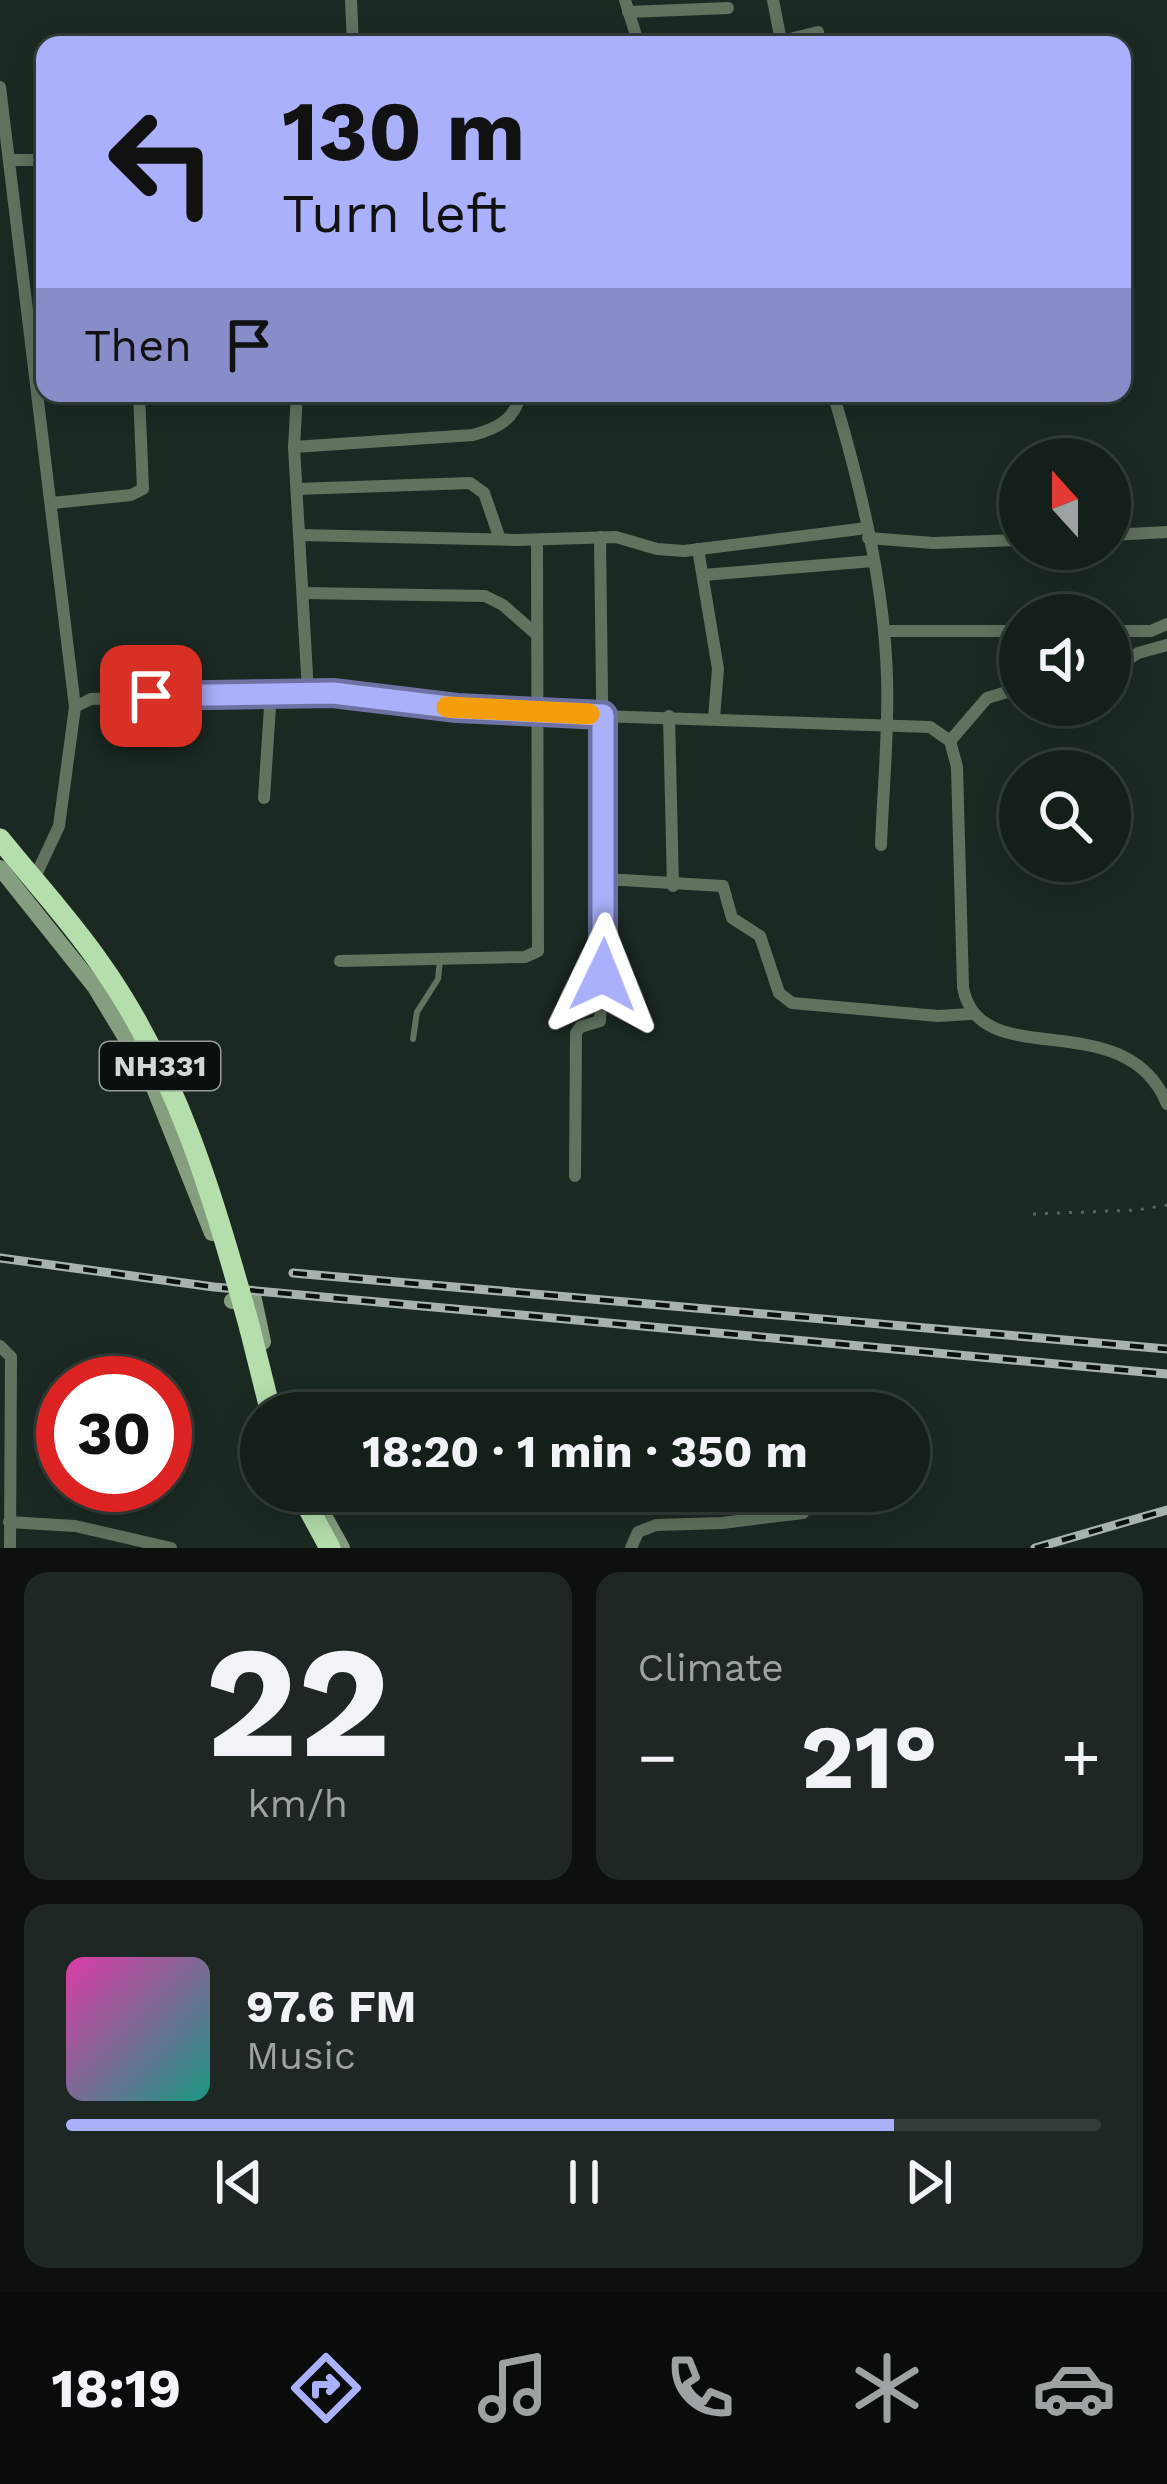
<!DOCTYPE html>
<meta charset="utf-8">
<style>
:root{--surface:#151f1a;--page:#1e2723;--text:#f1f3f6;--muted:#9da2a2;--line:#343d39;--accent:#aab0fb}
body{margin:0;font-family:"Work Sans",sans-serif;background:var(--page);color:var(--text);height:100vh;display:flex;flex-direction:column;font-size:45px;white-space:nowrap}
*{box-sizing:border-box;margin:0}
p{font-size:39px;color:var(--muted)}
.icon{flex:none;width:66px;height:66px;fill:none;stroke:currentColor;stroke-width:2;stroke-linecap:round;stroke-linejoin:round}
.map{position:relative;height:1548px;overflow:hidden}
.drawer{display:flex;flex-direction:column;gap:24px;padding:24px;background:#0c110e;flex:1}
.drawer>*{flex:none}
.hud{position:absolute;left:36px;top:36px;width:1095px;height:366px;border-radius:24px;box-shadow:0 6px 30px #0003,0 0 0 3px var(--line);background:#aab0fb;color:#111;overflow:hidden}
.needle{width:78px;rotate:339deg}
.buttons{position:absolute;left:999px;top:438px;display:grid;gap:24px}
.buttons a{display:grid;place-items:center;width:132px;height:132px;border-radius:50%;background:var(--surface);box-shadow:0 6px 30px #0003,0 0 0 3px var(--line);font-size:60px}
.speed{position:absolute;left:36px;top:1356px;display:flex;gap:24px;font-size:60px;font-weight:700;text-align:center}
.speed>*{display:grid;place-content:center;width:156px;height:156px;border-radius:50%;background:var(--surface);box-shadow:0 6px 30px #0003,0 0 0 3px var(--line);line-height:1}
.speed .limit{border:18px solid #d22;background:#fff;color:#111}
.pin{position:absolute;display:grid;place-items:center;width:102px;height:102px;color:#fff;margin:-51px;border-radius:24px;box-shadow:0 6px 18px #0006}
.me{position:absolute;width:132px;margin:-66px;rotate:2deg;stroke-linejoin:round;filter:drop-shadow(0 0 9px #0008)}
.turn{display:flex;align-items:center;gap:42px;height:252px;padding:0 48px;font-size:54px}
.turn .icon{width:156px;height:156px;stroke-width:2.5}
.turn b{display:block;font-size:84px;line-height:102px}
.then{display:flex;align-items:center;height:114px;padding:0 48px;background:#0003;gap:24px;font-size:45px}
.big{font-size:90px;font-weight:700;line-height:1.1}
.drawer .card{flex:1;display:flex;flex-direction:column;justify-content:center;gap:18px;min-width:0;padding:0 42px;border-radius:24px;background:var(--page)}
.drawer .dial{align-items:center;gap:0}
.dial b{font-size:156px;line-height:1}
.song{display:flex;align-items:center;gap:36px}
.cover{width:144px;height:144px;border-radius:18px;background:linear-gradient(135deg,hsl(320 70% 55%),hsl(170 70% 35%))}
.played{height:12px;border-radius:6px;background:linear-gradient(90deg,var(--accent) 80%,var(--line) 80%)}
.keys{display:flex;justify-content:space-around;direction:ltr}
.heat{display:flex;justify-content:space-between;align-items:center;font-size:66px;direction:ltr}
.drawer .tiles{flex:1;display:grid;gap:24px;grid-template-columns:1fr 1fr}
.card:last-child{grid-column:span 2}
.trip{position:absolute;left:240px;top:1392px;width:690px;height:120px;border-radius:60px;background:var(--surface);box-shadow:0 6px 30px #0003,0 0 0 3px var(--line);font-weight:700;line-height:120px;text-align:center}
.tab-bar{display:flex;height:192px;justify-content:space-around;align-items:center;background:#080c0a;color:var(--muted)}
.tab-bar .icon{width:84px;height:84px}
.tab-bar .current{color:var(--accent)}
.tab-bar b{font-size:54px;color:var(--text)}
.map>svg:first-child{display:block}
</style>
<div class="map">
<svg width="1167" height="1548" viewBox="0 0 1167 1548">
<rect width="100%" height="100%" fill="#1c2923"/>
<g fill="none" stroke-linecap="round" stroke-linejoin="round">
<path stroke="#59645f" stroke-width="3" stroke-dasharray="3 9" stroke-linecap="butt" d="M1033,1214L1137,1210L1167,1205"/>
<path stroke="#62725f" stroke-width="6" d="M413,1039L417,1012L438,979L440,960"/>
<g stroke="#62725f" stroke-width="12">
<path d="M351,0L353,45"/>
<path d="M625,0L639,45"/>
<path d="M773,0L781,41"/>
<path d="M628,12L728,8"/>
<path d="M765,45L818,32"/>
<path d="M0,87L75,707"/>
<path d="M9,160H45"/>
<path d="M297,393L294,447L308,692"/>
<path d="M833,393C860,484 884,581 887,677C889,732 883,789 881,845"/>
<path d="M294,447L473,435C499,428 515,419 521,393"/>
<path d="M297,489L470,483L484,493L500,539"/>
<path d="M52,503L131,495L143,489L139,393"/>
<path d="M300,535L517,540L616,537L657,549L684,551L867,528"/>
<path d="M1110,535L1167,532"/>
<path d="M868,538L933,543L1020,540"/>
<path d="M698,549L718,669L714,718"/>
<path d="M703,575L873,561"/>
<path d="M303,593L485,596L503,605L536,634"/>
<path d="M884,631H1020"/>
<path d="M1110,631H1151L1167,624"/>
<path d="M1110,671L1138,653L1167,645"/>
<path d="M669,716L673,886"/>
<path d="M950,741L987,698L1020,688"/>
<path d="M264,798L271,692"/>
<path d="M36,875L59,826L75,707L91,699L285,691L538,714L930,727L950,741L957,767L963,987C978,1076 1125,1001 1167,1104"/>
<path d="M605,879L723,886L732,918L760,936L779,993L792,1003L938,1016L971,1014"/>
<path d="M340,961L525,957L538,951L537,540"/>
<path d="M575,1176L576,1033L580,1027L600,1021L605,929L600,537"/>
<path d="M0,1346L11,1357L10,1548"/>
<path d="M9,1522L75,1526L171,1548"/>
<path d="M631,1548L638,1532L656,1525L722,1523L803,1513"/>
</g>
<g stroke="#849e7f" stroke-width="16">
<path d="M0,868L95,987L150,1078L212,1233"/>
<path d="M232,1301L253,1295L263,1342"/>
<path d="M322,1512L342,1548"/>
</g>
<g stroke="#b5dead" stroke-width="21">
<path d="M250,1329L271,1413"/>
<path d="M299,1491L330,1548"/>
</g>
<defs>
<g id="rail">
<path d="M0,1258L214,1287L1167,1374"/>
<path d="M293,1273L1167,1349"/>
<path d="M1035,1548L1167,1510"/>
</g>
</defs>
<use href="#rail" stroke="#a9b3ae" stroke-width="9"/>
<use href="#rail" stroke="#0a100d" stroke-width="4.5" stroke-dasharray="14" stroke-linecap="butt"/>
<path stroke="#b5dead" stroke-width="21" d="M0,839C33,880 69,919 99,962C177,1071 215,1201 250,1329"/>
</g>
<g fill="none" stroke-linecap="round" stroke-linejoin="round">
<defs>
<path id="route" d="M151,696L333,693L457,708L603,715V975"/>
</defs>
<use href="#route" stroke="#6e72a3" stroke-width="30"/>
<use href="#route" stroke="#aab0fb" stroke-width="21"/>
<path stroke="#f59e0b" stroke-width="21" d="M447,707L589,714"/>
</g>
<g text-anchor="middle" stroke-width="9" stroke-linejoin="round" paint-order="stroke">
<rect fill="#0a100d" stroke="#959d98" stroke-width="3" x="100" y="1042" width="120" height="48" rx="9"/>
<g font-size="30" font-weight="bold" fill="#d0d9d4">
<text x="160" y="1076">NH331</text>
</g>
</g>
</svg>
<div class="buttons">
<a><svg class="needle" viewBox="-14 -14 28 28"><path d="M0-13l5 13h-10z" fill="#e53935"/><path d="M0 13l5-13h-10z" fill="#9da2a2"/></svg></a>
<a><svg class="icon" aria-label="sound" viewBox="0 0 24 24"><path d="M4 9h4l5-4v14l-5-4H4zM17 9q2 3 0 6"/></svg></a>
<a><svg class="icon" aria-label="search" viewBox="0 0 24 24"><circle cx="10" cy="10" r="6"/><path d="M15 15l6 6"/></svg></a>
</div>
<div class="speed"><div class="limit">30</div></div>
<div class="pin" style="left:151px;top:696px;background:#d93025"><svg class="icon" aria-label="arrive" viewBox="0 0 24 24"><path d="M6 21V4h12l-3 4 3 4H6"/></svg></div>
<svg class="me" style="left:603px;top:975px" viewBox="-20 -20 40 40"><path d="M0-17L14 15 0 8-14 15z" fill="#aab0fb" stroke="#fff" stroke-width="4"/></svg>
<div class="trip">18:20 · 1 min · 350 m</div>
<div class="hud">
<div class="turn"><svg class="icon" aria-label="left" viewBox="0 0 24 24"><path d="M17 20v-9H6M10 6l-5 5 5 5"/></svg><div><b>130 m</b>Turn left</div></div>
<div class="then">Then<svg class="icon" aria-label="arrive" viewBox="0 0 24 24"><path d="M6 21V4h12l-3 4 3 4H6"/></svg></div>
</div>
</div>
<section class="drawer">
<div class="tiles">
<div class="card dial"><b>22</b><p>km/h</p></div>
<div class="card"><p>Climate</p>
<div class="heat"><a>−</a><b class="big">21°</b><a>+</a></div>
</div>
<div class="card">
<div class="song"><i class="cover"></i><div><b>97.6 FM</b><p>Music</p></div></div>
<div class="played"></div>
<div class="keys"><svg class="icon" aria-label="previous" viewBox="0 0 24 24"><path d="M18 5L8 12l10 7zM5 5v14"/></svg><svg class="icon" aria-label="pause" viewBox="0 0 24 24"><path d="M8 5v14M16 5v14"/></svg><svg class="icon" aria-label="next" viewBox="0 0 24 24"><path d="M6 5l10 7-10 7zM19 5v14"/></svg></div>
</div>
</div>
</section>
<nav class="tab-bar">
<b>18:19</b>
<svg class="icon current" aria-label="directions" viewBox="0 0 24 24"><path d="M12 3l9 9-9 9-9-9zM9 14v-3h6M13 9l2 2-2 2"/></svg>
<svg class="icon" aria-label="music" viewBox="0 0 24 24"><path d="M9 18V5l10-2v13"/><circle cx="6" cy="18" r="3"/><circle cx="16" cy="16" r="3"/></svg>
<svg class="icon" aria-label="phone" viewBox="0 0 24 24"><path d="M5 4h4l2 5-3 2q2 4 5 5l2-3 5 2v4C11 20 4 13 5 4z"/></svg>
<svg class="icon" aria-label="climate" viewBox="0 0 24 24"><path d="M12 3v18M4 7l16 10M4 17L20 7"/></svg>
<svg class="icon" aria-label="car" viewBox="0 0 24 24"><path d="M5 17H2v-5l4-1 3-4h7l3 4 3 1v5h-3M9 17h6M6 11h13"/><circle cx="7" cy="17" r="2"/><circle cx="17" cy="17" r="2"/></svg>
</nav>
